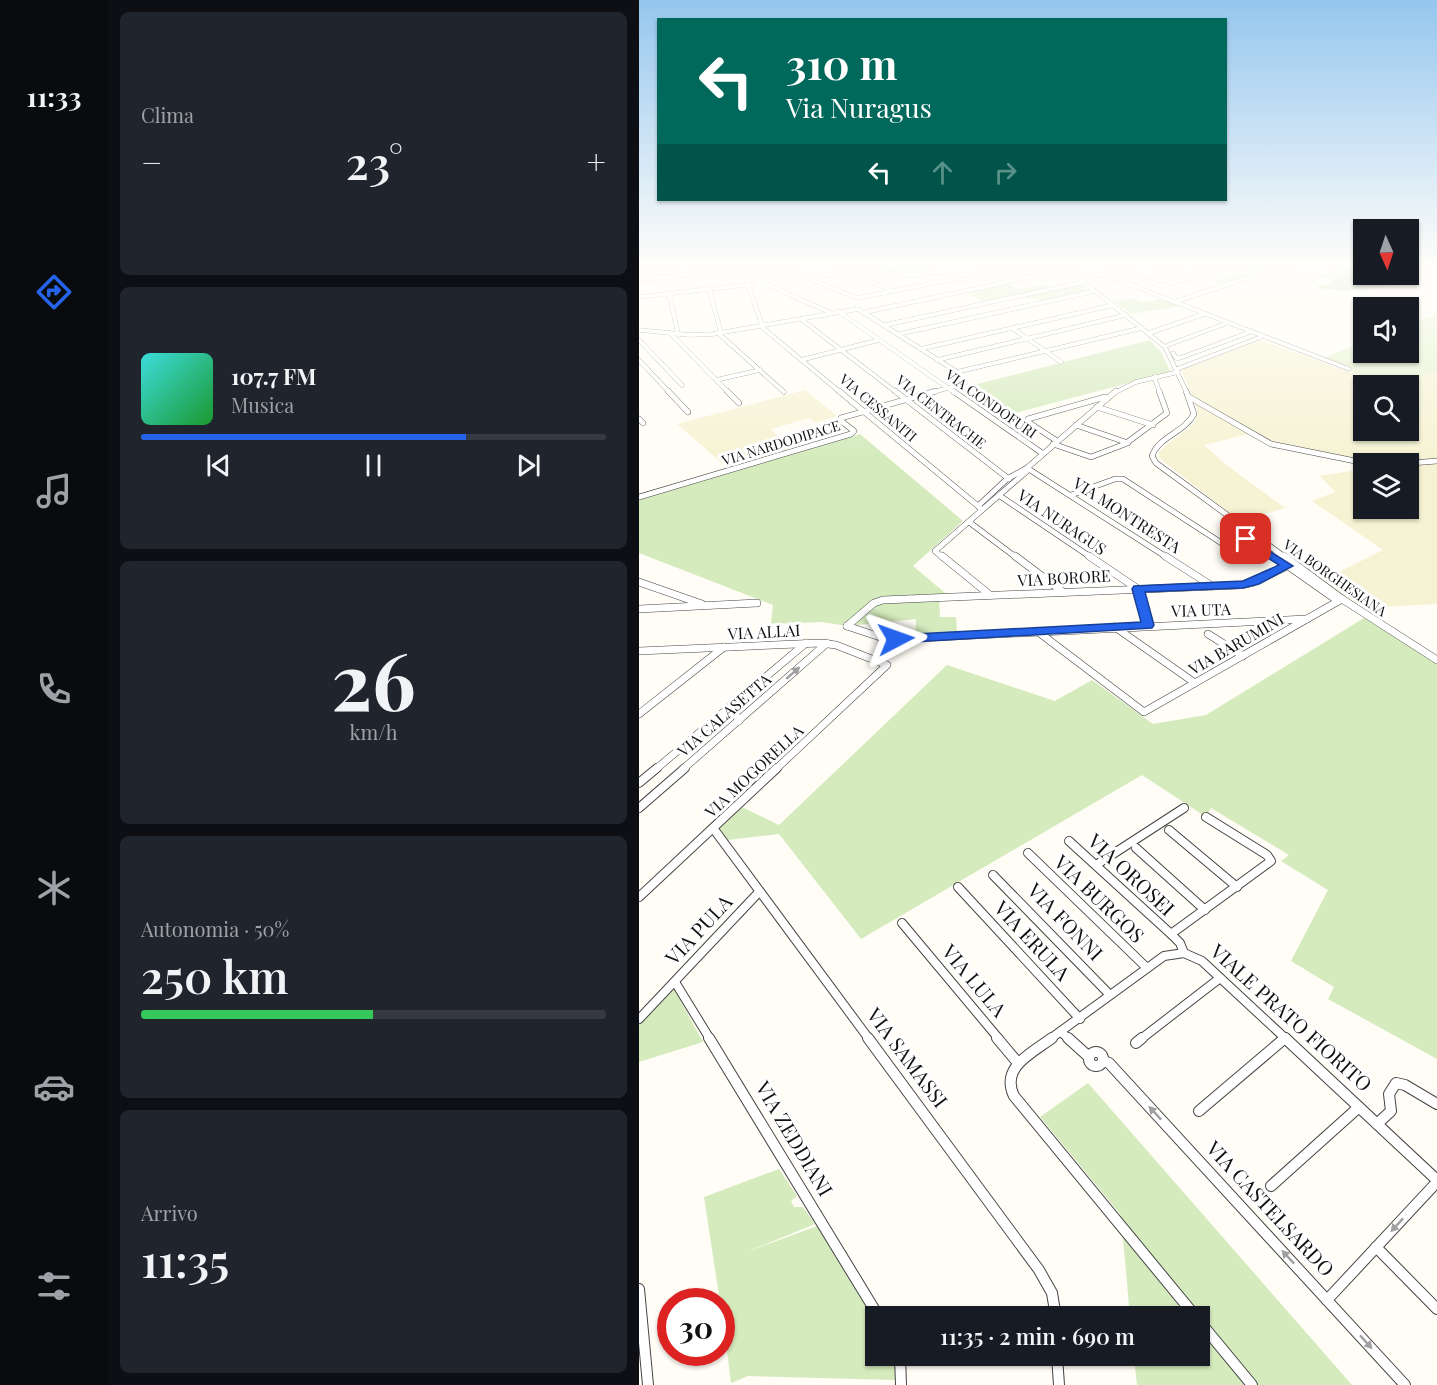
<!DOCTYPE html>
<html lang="it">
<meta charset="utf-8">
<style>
:root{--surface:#171b24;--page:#20242c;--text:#f1f3f6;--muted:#9ea1a6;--line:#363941;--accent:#2563eb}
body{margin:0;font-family:"Playfair Display",serif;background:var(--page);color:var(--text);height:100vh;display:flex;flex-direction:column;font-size:22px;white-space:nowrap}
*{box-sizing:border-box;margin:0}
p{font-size:20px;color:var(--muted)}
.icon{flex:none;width:33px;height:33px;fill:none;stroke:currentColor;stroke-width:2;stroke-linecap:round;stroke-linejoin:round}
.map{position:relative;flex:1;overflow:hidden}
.details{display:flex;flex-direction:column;gap:12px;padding:12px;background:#0d0f14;width:531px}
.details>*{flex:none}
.top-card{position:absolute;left:18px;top:18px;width:570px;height:183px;border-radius:0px;box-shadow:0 2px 4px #0004;background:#00695c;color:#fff;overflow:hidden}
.needle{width:39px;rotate:177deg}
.fabs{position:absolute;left:714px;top:219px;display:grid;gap:12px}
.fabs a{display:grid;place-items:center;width:66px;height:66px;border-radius:0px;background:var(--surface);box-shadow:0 2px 4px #0004;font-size:30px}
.speed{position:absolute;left:18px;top:1288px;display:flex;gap:12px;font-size:30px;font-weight:700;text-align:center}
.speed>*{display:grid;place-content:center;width:78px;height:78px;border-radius:50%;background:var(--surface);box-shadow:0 2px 4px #0004;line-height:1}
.speed .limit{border:9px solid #d22;background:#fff;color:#111}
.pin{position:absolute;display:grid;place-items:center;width:51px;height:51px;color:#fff;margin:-26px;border-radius:12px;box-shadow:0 3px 9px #0006}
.me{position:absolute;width:66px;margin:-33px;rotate:86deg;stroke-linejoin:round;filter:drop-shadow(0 0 4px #0008)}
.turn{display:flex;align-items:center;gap:21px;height:126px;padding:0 30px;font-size:27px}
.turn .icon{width:78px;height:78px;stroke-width:2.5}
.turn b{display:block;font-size:42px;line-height:51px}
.lanes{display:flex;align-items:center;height:57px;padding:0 30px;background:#0003;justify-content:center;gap:30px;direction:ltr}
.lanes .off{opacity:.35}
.big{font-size:45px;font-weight:600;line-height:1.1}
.details .widget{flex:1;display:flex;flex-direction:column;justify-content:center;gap:9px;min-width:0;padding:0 21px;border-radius:9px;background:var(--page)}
.details .dial{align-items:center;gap:0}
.dial b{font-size:78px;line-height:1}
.song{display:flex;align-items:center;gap:18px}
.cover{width:72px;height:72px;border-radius:9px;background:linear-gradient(135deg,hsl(180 70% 55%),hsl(130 70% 35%))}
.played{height:6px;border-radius:3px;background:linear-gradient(90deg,var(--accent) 70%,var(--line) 70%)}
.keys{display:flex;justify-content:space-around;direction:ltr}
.heat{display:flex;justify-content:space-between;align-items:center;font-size:33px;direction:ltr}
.charge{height:9px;border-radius:4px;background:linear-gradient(90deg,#34c759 50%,var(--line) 0)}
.trip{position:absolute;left:226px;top:1306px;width:345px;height:60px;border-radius:0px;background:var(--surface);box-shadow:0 2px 4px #0004;font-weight:600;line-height:60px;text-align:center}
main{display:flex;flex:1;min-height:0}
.tabs{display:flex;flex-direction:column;width:108px;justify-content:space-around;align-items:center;background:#090b0e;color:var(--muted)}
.tabs .icon{width:42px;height:42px}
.tabs .on{color:var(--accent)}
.tabs b{font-size:27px;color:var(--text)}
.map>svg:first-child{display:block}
</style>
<main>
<nav class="tabs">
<b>11:33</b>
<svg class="icon on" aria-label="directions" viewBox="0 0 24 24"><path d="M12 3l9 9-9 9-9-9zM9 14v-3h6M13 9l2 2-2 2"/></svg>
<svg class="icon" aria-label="music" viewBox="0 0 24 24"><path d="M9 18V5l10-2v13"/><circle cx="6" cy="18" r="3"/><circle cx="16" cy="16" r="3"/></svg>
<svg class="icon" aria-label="phone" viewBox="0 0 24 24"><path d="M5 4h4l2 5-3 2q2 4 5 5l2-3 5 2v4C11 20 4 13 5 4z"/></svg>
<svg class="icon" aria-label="climate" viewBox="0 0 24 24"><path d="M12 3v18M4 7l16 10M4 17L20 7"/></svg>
<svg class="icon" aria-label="car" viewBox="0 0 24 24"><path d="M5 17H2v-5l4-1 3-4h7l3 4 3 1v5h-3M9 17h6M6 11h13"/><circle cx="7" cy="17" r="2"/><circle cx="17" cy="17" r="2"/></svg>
<svg class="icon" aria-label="filters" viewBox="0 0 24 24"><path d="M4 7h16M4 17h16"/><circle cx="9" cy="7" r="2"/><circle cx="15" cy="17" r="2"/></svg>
</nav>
<section class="details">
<div class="widget"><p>Clima</p>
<div class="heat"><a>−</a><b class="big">23°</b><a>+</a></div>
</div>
<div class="widget">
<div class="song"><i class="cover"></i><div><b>107.7 FM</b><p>Musica</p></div></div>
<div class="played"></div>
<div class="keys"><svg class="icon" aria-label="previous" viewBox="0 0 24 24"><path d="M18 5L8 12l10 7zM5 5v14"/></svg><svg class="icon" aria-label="pause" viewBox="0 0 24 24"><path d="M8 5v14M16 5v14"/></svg><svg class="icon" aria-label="next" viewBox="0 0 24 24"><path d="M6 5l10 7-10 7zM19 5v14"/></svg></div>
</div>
<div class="widget dial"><b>26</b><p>km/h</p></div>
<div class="widget"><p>Autonomia · 50%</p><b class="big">250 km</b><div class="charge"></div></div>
<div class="widget"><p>Arrivo</p><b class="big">11:35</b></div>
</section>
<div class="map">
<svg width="798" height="1385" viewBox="0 0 798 1385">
<rect width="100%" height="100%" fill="#fffdf5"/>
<g fill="#f6f3d4" fill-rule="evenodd">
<path d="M790,270L796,272L759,284L730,275L772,276Z"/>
<path d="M621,340L741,383L798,372V459L738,463L638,445L554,398L542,370ZM724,386H770V430H724Z"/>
<path d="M166,390L198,416L176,423L170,418L132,429L152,450L89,468L38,424Z"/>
<path d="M555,402L609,434L565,445L585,463L646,508L601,521L520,458V452L525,447L554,425L559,413Z"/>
<path d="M798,462V604L743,607L716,603L684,580L744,550L673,501L696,492L681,476L724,469V508H770V464Z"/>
</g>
<g fill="#d5ebbd">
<path d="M246,263H291L281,273L276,274L242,271Z"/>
<path d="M629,263L618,267L628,271L585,285L574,281L613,268L602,264Z"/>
<path d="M369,283L380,290L408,284L414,287L344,302L328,292Z"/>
<path d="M440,283L450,291L412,300L376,297Z"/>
<path d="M495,298L502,302L522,299L542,306L492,314L475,301Z"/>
<path d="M511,340L523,353L531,372L361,417L358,414L357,404L331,386Z"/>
<path d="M221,434L324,521L274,566L311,597L300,598L301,617H317L318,632L316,635L276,638L277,619L208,626L183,622L132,624L134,605L0,553V500Z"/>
<path d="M725,618L757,638L798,660V1059L689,999L695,987L652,961L689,890L642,861L650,855L572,808L567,817L503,775L222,939L140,834L89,840L80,828L103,807L140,825L308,665L416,701L453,680L514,724L567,715Z"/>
<path d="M35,989L64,1042L0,1062V1025Z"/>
<path d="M449,1083L713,1385H498L495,1356H561V1317H491L482,1215L401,1117Z"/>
<path d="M140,1169L158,1196L152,1201L155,1207H164L176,1224L105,1253L178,1226L237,1323V1356L258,1358L256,1380L109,1376L92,1383L82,1302H81L65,1197Z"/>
</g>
<path fill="#b9dc9c" d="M709,269C726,271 741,278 759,284C740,289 693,294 676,286L693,284V280L681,275Z"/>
<path fill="#e6f2cf" d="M798,314V372L741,383L682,359L724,342V352H770V325Z"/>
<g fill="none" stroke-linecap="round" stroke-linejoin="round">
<defs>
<g id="minor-far4">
<path d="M64,263L116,279L192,313"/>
<path d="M100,263L145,269L218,298L315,279"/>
<path d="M333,263L393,269L435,263"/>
<path d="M421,263L526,347L548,393"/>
<path d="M462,263L523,286L600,263"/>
<path d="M510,263L550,278"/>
<path d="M556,263L576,271"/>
<path d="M0,268L41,263"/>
<path d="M210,273L254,291"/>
<path d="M281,275L293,263"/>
<path d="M168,277L221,271L331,280"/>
<path d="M440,277L466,275L710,369"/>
<path d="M0,280L84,271"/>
<path d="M109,284L124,328L202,393"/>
<path d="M70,288L82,333"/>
<path d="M30,293L39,334"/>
<path d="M0,297L114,284"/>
<path d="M535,302L655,263"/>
<path d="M199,311L316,393"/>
<path d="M227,312L429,269"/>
<path d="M162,319L258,393"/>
<path d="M246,325L445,282"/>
<path d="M373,328L422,362"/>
<path d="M0,330L51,335L74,334L219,309L318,372L503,328"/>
<path d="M31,333L90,393"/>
<path d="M79,333L145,392"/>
<path d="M510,333L565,314"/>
<path d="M260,334L456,291"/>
<path d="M0,340L43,385"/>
<path d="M529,345L588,323"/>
<path d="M281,349L475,305"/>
<path d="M534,353L537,358H541L611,332"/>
<path d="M0,360L31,393"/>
<path d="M162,360L240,340"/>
<path d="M298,360L487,315"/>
<path d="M538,369L622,337"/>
<path d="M515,377L521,393"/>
<path d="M77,380L121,370"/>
<path d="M291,393L326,383"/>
<path d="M475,393L497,382L539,372"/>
</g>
<g id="minor-far3">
<path d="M29,391L49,412"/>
<path d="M88,391L100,403"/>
<path d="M200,391L339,506"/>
<path d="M256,391L370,479"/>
<path d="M314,391L403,453"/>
<path d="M547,391L555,414C545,433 520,436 513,456L517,463L647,558"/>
<path d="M550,397L632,444L731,464"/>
<path d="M458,407L514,425"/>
<path d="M0,419L4,423"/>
<path d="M437,425L489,443"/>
<path d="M418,441L389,422V419L466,397"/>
<path d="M414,444L452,457L486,444L528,413L520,391"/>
<path d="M759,464L798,461"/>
<path d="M432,495L476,479H484L584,544L612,540L637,558"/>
<path d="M361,496L453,558"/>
<path d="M0,497L212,434L215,431L202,421V418L297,391"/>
<path d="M343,510L388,471V468L529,558"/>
<path d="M330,522L378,558"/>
<path d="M304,558L296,551L343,510L339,506L368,479L388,468L477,391"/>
</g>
<g id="minor-far2">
<path d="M303,556L351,595"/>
<path d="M376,556L424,592"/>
<path d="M450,556L499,589L509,625"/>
<path d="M526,556L573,586"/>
<path d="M635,556L699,601"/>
<path d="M645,556L703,599L798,660"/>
<path d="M0,582L63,604"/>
<path d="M0,609L118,603"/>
<path d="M208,626L241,637L257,639L668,619"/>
<path d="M208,626L235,603L244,600L602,585L615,582L648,566"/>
<path d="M476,627L556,683"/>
<path d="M398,631L505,712L703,599"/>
<path d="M569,634L604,656"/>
<path d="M0,651L181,643L197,645L248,665L137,769"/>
<path d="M0,714L85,647"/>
<path d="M83,714L97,715L100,721"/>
<path d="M17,769L167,643"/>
<path d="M44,769L188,643"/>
</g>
<g id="minor-far1">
<path d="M0,783L18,768"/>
<path d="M0,808L46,768"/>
<path d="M74,828L230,1039"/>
<path d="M530,830L598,887"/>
<path d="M430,841L532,934"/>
<path d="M497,848L566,910"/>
<path d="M389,853L508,968"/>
<path d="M457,865L545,808"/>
<path d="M354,875L471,995"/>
<path d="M319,887L441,1019"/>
<path d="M0,897L138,768"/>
<path d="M263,923L360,1039"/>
<path d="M545,953L541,943L532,934L632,861L628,855L567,817"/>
<path d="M36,982L71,1039"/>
<path d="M0,1019L120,892"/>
<path d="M422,1032L430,1039"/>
<path d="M411,1039L525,956L545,953L563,961L647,1039"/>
<path d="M502,1039L581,978"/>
<path d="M644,1039L646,1038"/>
</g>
<g id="minor">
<path d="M70,1038L240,1317"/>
<path d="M229,1038L400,1270L413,1293L417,1317"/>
<path d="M358,1038L379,1063"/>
<path d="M413,1038C393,1053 361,1067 375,1096L557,1317"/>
<path d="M429,1038L450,1057"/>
<path d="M646,1038L798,1180"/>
<path d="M497,1043L503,1038"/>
<circle cx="457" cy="1059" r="7"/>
<path d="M465,1061L470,1063L766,1385"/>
<path d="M560,1111L646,1038"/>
<path d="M738,1124L752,1111L750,1094L757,1083L766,1085L798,1104"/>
<path d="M632,1186L720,1107"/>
<path d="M737,1247L798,1309"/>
<path d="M0,1289L9,1385"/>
<path d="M688,1300L798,1182"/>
<path d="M561,1322L613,1385"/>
<path d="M261,1356L262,1385"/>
<path d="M418,1356L420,1385"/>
</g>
</defs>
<use href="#minor-far4" stroke="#444" stroke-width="4.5"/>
<use href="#minor-far3" stroke="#444" stroke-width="6"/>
<use href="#minor-far2" stroke="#444" stroke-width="8"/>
<use href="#minor-far1" stroke="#444" stroke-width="10"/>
<use href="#minor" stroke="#444" stroke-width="12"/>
<use href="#minor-far4" stroke="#fff" stroke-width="4"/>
<use href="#minor-far3" stroke="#fff" stroke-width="5"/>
<use href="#minor-far2" stroke="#fff" stroke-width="7"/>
<use href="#minor-far1" stroke="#fff" stroke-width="8"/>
<use href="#minor" stroke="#fff" stroke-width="10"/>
</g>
<defs><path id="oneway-solid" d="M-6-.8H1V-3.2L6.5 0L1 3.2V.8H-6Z" transform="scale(1.5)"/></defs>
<g fill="#a0a0a0">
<use href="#oneway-solid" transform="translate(154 673) rotate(-41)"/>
<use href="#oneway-solid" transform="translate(516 1113) rotate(-133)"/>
<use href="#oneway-solid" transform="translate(758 1225) rotate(133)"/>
<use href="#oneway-solid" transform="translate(649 1257) rotate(-133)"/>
<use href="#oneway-solid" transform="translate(727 1342) rotate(48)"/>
</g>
<linearGradient id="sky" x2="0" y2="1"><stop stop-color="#95c6ee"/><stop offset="0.58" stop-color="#fffefa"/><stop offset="1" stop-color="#fffefa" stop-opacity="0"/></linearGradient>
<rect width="798" height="457" fill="url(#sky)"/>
<path fill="#2563eb" stroke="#184099" stroke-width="1.5" d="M607,536L654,566L620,584L604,588L506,592L515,625L513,628L257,643L250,639L257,635L502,622L493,589L495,586L604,581L640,565L603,542V537Z"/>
<g text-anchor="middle" stroke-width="6" stroke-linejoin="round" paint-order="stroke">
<g font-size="14" fill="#111" stroke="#fff">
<text transform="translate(352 404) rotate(35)" y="5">VIA CONDOFURI</text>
<text transform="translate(239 408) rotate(40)" y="5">VIA CESSANITI</text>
<text transform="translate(302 412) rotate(38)" y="5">VIA CENTRACHE</text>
<text transform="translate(142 443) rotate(-17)" y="5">VIA NARDODIPACE</text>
<text transform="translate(696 578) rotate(35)" y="5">VIA BORGHESIANA</text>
</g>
<g font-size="16" fill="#111" stroke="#fff">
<text transform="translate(488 515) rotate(33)" y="6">VIA MONTRESTA</text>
<text transform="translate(423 522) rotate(34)" y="6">VIA NURAGUS</text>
<text transform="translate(425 578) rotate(-3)" y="6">VIA BORORE</text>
<text transform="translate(562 610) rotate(-2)" y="6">VIA UTA</text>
<text transform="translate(125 632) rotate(-3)" y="6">VIA ALLAI</text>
<text transform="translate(597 644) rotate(-30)" y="6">VIA BARUMINI</text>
<text transform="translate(85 715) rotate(-41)" y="6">VIA CALASETTA</text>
<text transform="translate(115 771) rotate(-43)" y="6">VIA MOGORELLA</text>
</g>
<g font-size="20" fill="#111" stroke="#fff">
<text transform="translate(492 875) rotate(43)" y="7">VIA OROSEI</text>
<text transform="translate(460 899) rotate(44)" y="7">VIA BURGOS</text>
<text transform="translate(426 922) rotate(46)" y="7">VIA FONNI</text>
<text transform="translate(60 930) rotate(-47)" y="7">VIA PULA</text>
<text transform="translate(393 941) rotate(47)" y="7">VIA ERULA</text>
<text transform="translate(335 981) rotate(50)" y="7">VIA LULA</text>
<text transform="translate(652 1018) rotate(42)" y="7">VIALE PRATO FIORITO</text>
<text transform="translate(268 1058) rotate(53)" y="7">VIA SAMASSI</text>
<text transform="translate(155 1139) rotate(59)" y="7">VIA ZEDDIANI</text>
<text transform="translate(631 1209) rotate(47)" y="7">VIA CASTELSARDO</text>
</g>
</g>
</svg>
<div class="fabs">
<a><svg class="needle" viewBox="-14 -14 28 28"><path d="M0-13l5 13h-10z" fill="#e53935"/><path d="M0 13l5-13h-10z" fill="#9ea1a6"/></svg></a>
<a><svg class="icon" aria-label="sound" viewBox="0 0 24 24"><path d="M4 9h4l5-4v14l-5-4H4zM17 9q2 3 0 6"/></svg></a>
<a><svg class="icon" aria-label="search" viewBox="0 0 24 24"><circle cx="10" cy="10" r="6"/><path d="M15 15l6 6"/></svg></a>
<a><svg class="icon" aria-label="layers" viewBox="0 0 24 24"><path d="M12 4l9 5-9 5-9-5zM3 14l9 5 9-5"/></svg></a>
</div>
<div class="speed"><div class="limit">30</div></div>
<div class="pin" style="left:607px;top:539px;background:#d93025"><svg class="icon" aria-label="arrive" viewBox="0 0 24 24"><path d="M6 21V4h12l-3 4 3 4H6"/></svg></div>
<svg class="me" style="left:257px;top:639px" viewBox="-20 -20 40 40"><path d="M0-17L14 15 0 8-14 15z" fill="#2563eb" stroke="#fff" stroke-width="4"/></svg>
<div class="trip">11:35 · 2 min · 690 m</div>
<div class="top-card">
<div class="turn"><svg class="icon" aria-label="left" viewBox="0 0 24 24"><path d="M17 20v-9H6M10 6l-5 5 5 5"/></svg><div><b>310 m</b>Via Nuragus</div></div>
<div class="lanes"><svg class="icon" aria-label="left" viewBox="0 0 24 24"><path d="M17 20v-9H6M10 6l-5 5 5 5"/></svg><svg class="icon off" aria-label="ahead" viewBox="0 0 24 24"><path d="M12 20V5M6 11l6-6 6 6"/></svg><svg class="icon off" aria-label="right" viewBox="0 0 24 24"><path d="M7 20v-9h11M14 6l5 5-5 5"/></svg></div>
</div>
</div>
</main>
